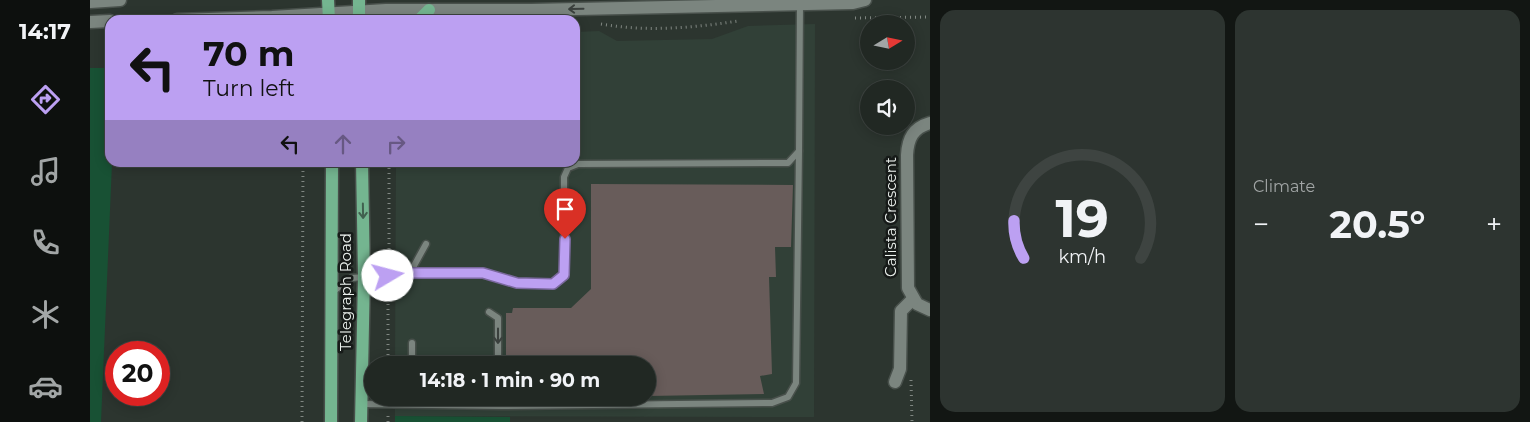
<!DOCTYPE html>
<meta charset="utf-8">
<style>
:root{--surface:#212823;--page:#2d3430;--text:#f1f3f6;--muted:#a2a6a6;--line:#3e4441;--accent:#bca0f2}
body{margin:0;font-family:Montserrat,sans-serif;background:var(--page);color:var(--text);height:100vh;display:flex;flex-direction:column;font-size:19px;white-space:nowrap}
*{box-sizing:border-box;margin:0}
p{font-size:16px;color:var(--muted)}
.icon{flex:none;width:28px;height:28px;fill:none;stroke:currentColor;stroke-width:2;stroke-linecap:round;stroke-linejoin:round}
.map{position:relative;flex:1;overflow:hidden}
.details{display:flex;flex-direction:column;gap:10px;padding:10px;background:#121613;width:600px}
.details>*{flex:none}
.guide{position:absolute;left:15px;top:15px;width:475px;height:152px;border-radius:15px;box-shadow:0 2px 12px #0003,0 0 0 1px var(--line);background:#bca0f2;color:#111;overflow:hidden}
.needle{width:32px;rotate:80deg}
.controls{position:absolute;left:770px;top:15px;display:grid;gap:10px}
.controls a{display:grid;place-items:center;width:55px;height:55px;border-radius:50%;background:var(--surface);box-shadow:0 2px 12px #0003,0 0 0 1px var(--line);font-size:25px}
.speed{position:absolute;left:15px;top:341px;display:flex;gap:10px;font-size:25px;font-weight:700;text-align:center}
.speed>*{display:grid;place-content:center;width:65px;height:65px;border-radius:50%;background:var(--surface);box-shadow:0 2px 12px #0003,0 0 0 1px var(--line);line-height:1}
.speed .limit{border:8px solid #d22;background:#fff;color:#111}
.pin{position:absolute;display:grid;place-items:center;width:42px;height:42px;color:#fff;margin:-51px -21px;border-radius:50% 50% 50% 0;rotate:-45deg;box-shadow:0 0 5px #0007}
.pin .icon{rotate:45deg}
.me{position:absolute;width:55px;margin:-28px;rotate:82deg;stroke-linejoin:round;filter:drop-shadow(0 0 4px #0008)}
.turn{display:flex;align-items:center;gap:18px;height:105px;padding:0 15px;font-size:22px}
.turn .icon{width:65px;height:65px;stroke-width:2.5}
.turn b{display:block;font-size:35px;line-height:42px}
.lanes{display:flex;align-items:center;height:48px;padding:0 15px;background:#0003;justify-content:center;gap:25px;direction:ltr}
.lanes .off{opacity:.35}
.big{font-size:38px;font-weight:700;line-height:1.1}
.details .card{flex:1;display:flex;flex-direction:column;justify-content:center;gap:8px;min-width:0;padding:0 18px;border-radius:15px;background:var(--page)}
.details .dial{align-items:center;gap:0}
.dial svg{height:130px;overflow:visible;fill:none;stroke:var(--line);stroke-width:7;stroke-linecap:round;text-anchor:middle}
.dial text{fill:var(--text);stroke:none}
.heat{display:flex;justify-content:space-between;align-items:center;font-size:28px;direction:ltr}
.details .tiles{flex:1;display:grid;gap:10px;grid-template-columns:repeat(2,1fr)}
.trip{position:absolute;left:274px;top:356px;width:292px;height:50px;border-radius:25px;background:var(--surface);box-shadow:0 2px 12px #0003,0 0 0 1px var(--line);font-weight:700;line-height:50px;text-align:center}
main{display:flex;flex:1;min-height:0}
.tabs{display:flex;flex-direction:column;width:90px;justify-content:space-around;align-items:center;background:#0d100e;color:var(--muted)}
.tabs .icon{width:35px;height:35px}
.tabs .active{color:var(--accent)}
.tabs b{font-size:22px;color:var(--text)}
.map>svg:first-child{display:block}
</style>
<main>
<nav class="tabs">
<b>14:17</b>
<svg class="icon active" aria-label="directions" viewBox="0 0 24 24"><path d="M12 3l9 9-9 9-9-9zM9 14v-3h6M13 9l2 2-2 2"/></svg>
<svg class="icon" aria-label="music" viewBox="0 0 24 24"><path d="M9 18V5l10-2v13"/><circle cx="6" cy="18" r="3"/><circle cx="16" cy="16" r="3"/></svg>
<svg class="icon" aria-label="phone" viewBox="0 0 24 24"><path d="M5 4h4l2 5-3 2q2 4 5 5l2-3 5 2v4C11 20 4 13 5 4z"/></svg>
<svg class="icon" aria-label="climate" viewBox="0 0 24 24"><path d="M12 3v18M4 7l16 10M4 17L20 7"/></svg>
<svg class="icon" aria-label="car" viewBox="0 0 24 24"><path d="M5 17H2v-5l4-1 3-4h7l3 4 3 1v5h-3M9 17h6M6 11h13"/><circle cx="7" cy="17" r="2"/><circle cx="17" cy="17" r="2"/></svg>
</nav>
<div class="map">
<svg width="840" height="422" viewBox="0 0 840 422">
<rect width="100%" height="100%" fill="#2c352f"/>
<path fill="#314037" d="M725,24L724,417L305,416V398H558V365H305L306,163L485,162V32L509,31L527,41L622,39L658,26Z"/>
<g fill="#185134">
<path d="M0,68H20V162L22,163L11,422H0Z"/>
<path d="M305,416L420,417V422H305Z"/>
</g>
<path fill="#685c5a" d="M501,184L703,185L701,247H685L686,277H679L682,374L670,376L674,394L558,396V365H416V313H422L423,308H481L501,289Z"/>
<g fill="none" stroke-linecap="round" stroke-linejoin="round">
<defs>
<g id="service">
<path d="M320,273L336,244"/>
<path d="M242,292L262,278L320,273H393L427,283L463,284L474,275V177L478,168L488,164L698,163L709,151L710,4"/>
<path d="M399,312L408,318V365"/>
<path d="M322,365V343"/>
<path d="M271,404L411,406L682,403L698,397L706,383L709,151"/>
</g>
<g id="minor">
<path d="M840,123C823,128 818,138 817,155L818,288L827,304L840,310"/>
<path d="M805,382L810,369L811,311L823,299"/>
</g>
<g id="secondary">
<path d="M0,2L30,0"/>
<path d="M87,20L182,17L296,10H441L763,3L775,0"/>
<path d="M0,22L20,21"/>
</g>
<g id="primary">
<path d="M238,0L239,20"/>
<path d="M269,0V20"/>
<path d="M329,20L339,10"/>
<path d="M241,422L242,162"/>
<path d="M271,422L274,276L272,162"/>
</g>
</defs>
<use href="#service" stroke="#48504b" stroke-width="9"/>
<use href="#minor" stroke="#48504b" stroke-width="15"/>
<use href="#secondary" stroke="#48504b" stroke-width="15"/>
<use href="#primary" stroke="#48504b" stroke-width="15"/>
<g stroke="#808782" stroke-width="3" stroke-dasharray="1 4" stroke-linecap="butt">
<path d="M765,18L840,17"/>
<path d="M511,24C557,32 602,28 648,21"/>
<path d="M299,264V162"/>
<path d="M298,365V286"/>
<path d="M821,380L822,422"/>
<path d="M212,422L213,162"/>
<path d="M298,422V413"/>
</g>
<use href="#service" stroke="#7b857f" stroke-width="6"/>
<use href="#minor" stroke="#7b857f" stroke-width="12"/>
<use href="#secondary" stroke="#7b857f" stroke-width="12"/>
<use href="#primary" stroke="#74b590" stroke-width="12"/>
</g>
<defs><path id="oneway-shaft" d="M-6 0H5M1.5-3L5.5 0L1.5 3" fill="none" stroke-width="1.6" stroke-linecap="round" stroke-linejoin="round" transform="scale(1.25)"/></defs>
<g stroke="#3a403d">
<use href="#oneway-shaft" transform="translate(486 9) rotate(179)"/>
<use href="#oneway-shaft" transform="translate(408 336) rotate(90)"/>
</g>
<use stroke="#41604f" href="#oneway-shaft" transform="translate(273 211) rotate(89)"/>
<g fill="none" stroke-linecap="round" stroke-linejoin="round">
<defs>
<path id="route" d="M298,276L320,273H393L427,283L463,284L474,275L475,239"/>
</defs>
<use href="#route" stroke="#7a689d" stroke-width="12"/>
<use href="#route" stroke="#bca0f2" stroke-width="9"/>
</g>
<g text-anchor="middle" stroke-width="5" stroke-linejoin="round" paint-order="stroke">
<g font-size="15" fill="#edf3ef" stroke="#171b19">
<text transform="translate(801 217) rotate(-90)" y="5">Calista Crescent</text>
<text transform="translate(256 292) rotate(-90)" y="5">Telegraph Road</text>
</g>
</g>
</svg>
<div class="controls">
<a><svg class="needle" viewBox="-14 -14 28 28"><path d="M0-13l5 13h-10z" fill="#e53935"/><path d="M0 13l5-13h-10z" fill="#a2a6a6"/></svg></a>
<a><svg class="icon" aria-label="sound" viewBox="0 0 24 24"><path d="M4 9h4l5-4v14l-5-4H4zM17 9q2 3 0 6"/></svg></a>
</div>
<div class="speed"><div class="limit">20</div></div>
<div class="pin" style="left:475px;top:239px;background:#d93025"><svg class="icon" aria-label="arrive" viewBox="0 0 24 24"><path d="M6 21V4h12l-3 4 3 4H6"/></svg></div>
<svg class="me" style="left:298px;top:276px" viewBox="-20 -20 40 40"><circle r="19" fill="#fff"/><path d="M0-13L10 11 0 6-10 11z" fill="#bca0f2"/></svg>
<div class="trip">14:18 · 1 min · 90 m</div>
<div class="guide">
<div class="turn"><svg class="icon" aria-label="left" viewBox="0 0 24 24"><path d="M17 20v-9H6M10 6l-5 5 5 5"/></svg><div><b>70 m</b>Turn left</div></div>
<div class="lanes"><svg class="icon" aria-label="left" viewBox="0 0 24 24"><path d="M17 20v-9H6M10 6l-5 5 5 5"/></svg><svg class="icon off" aria-label="ahead" viewBox="0 0 24 24"><path d="M12 20V5M6 11l6-6 6 6"/></svg><svg class="icon off" aria-label="right" viewBox="0 0 24 24"><path d="M7 20v-9h11M14 6l5 5-5 5"/></svg></div>
</div>
</div>
<section class="details">
<div class="tiles">
<div class="card dial"><svg viewBox="0 0 100 80">
<path d="M14 69A42 42 0 1 1 86 69"/>
<path d="M14 69A42 42 0 0 1 8 46" stroke="#bca0f2"/>
<text x="50" y="56" font-size="32" font-weight="700">19</text>
<text x="50" y="72" font-size="11">km/h</text>
</svg></div>
<div class="card"><p>Climate</p>
<div class="heat"><a>−</a><b class="big">20.5°</b><a>+</a></div>
</div>
</div>
</section>
</main>
